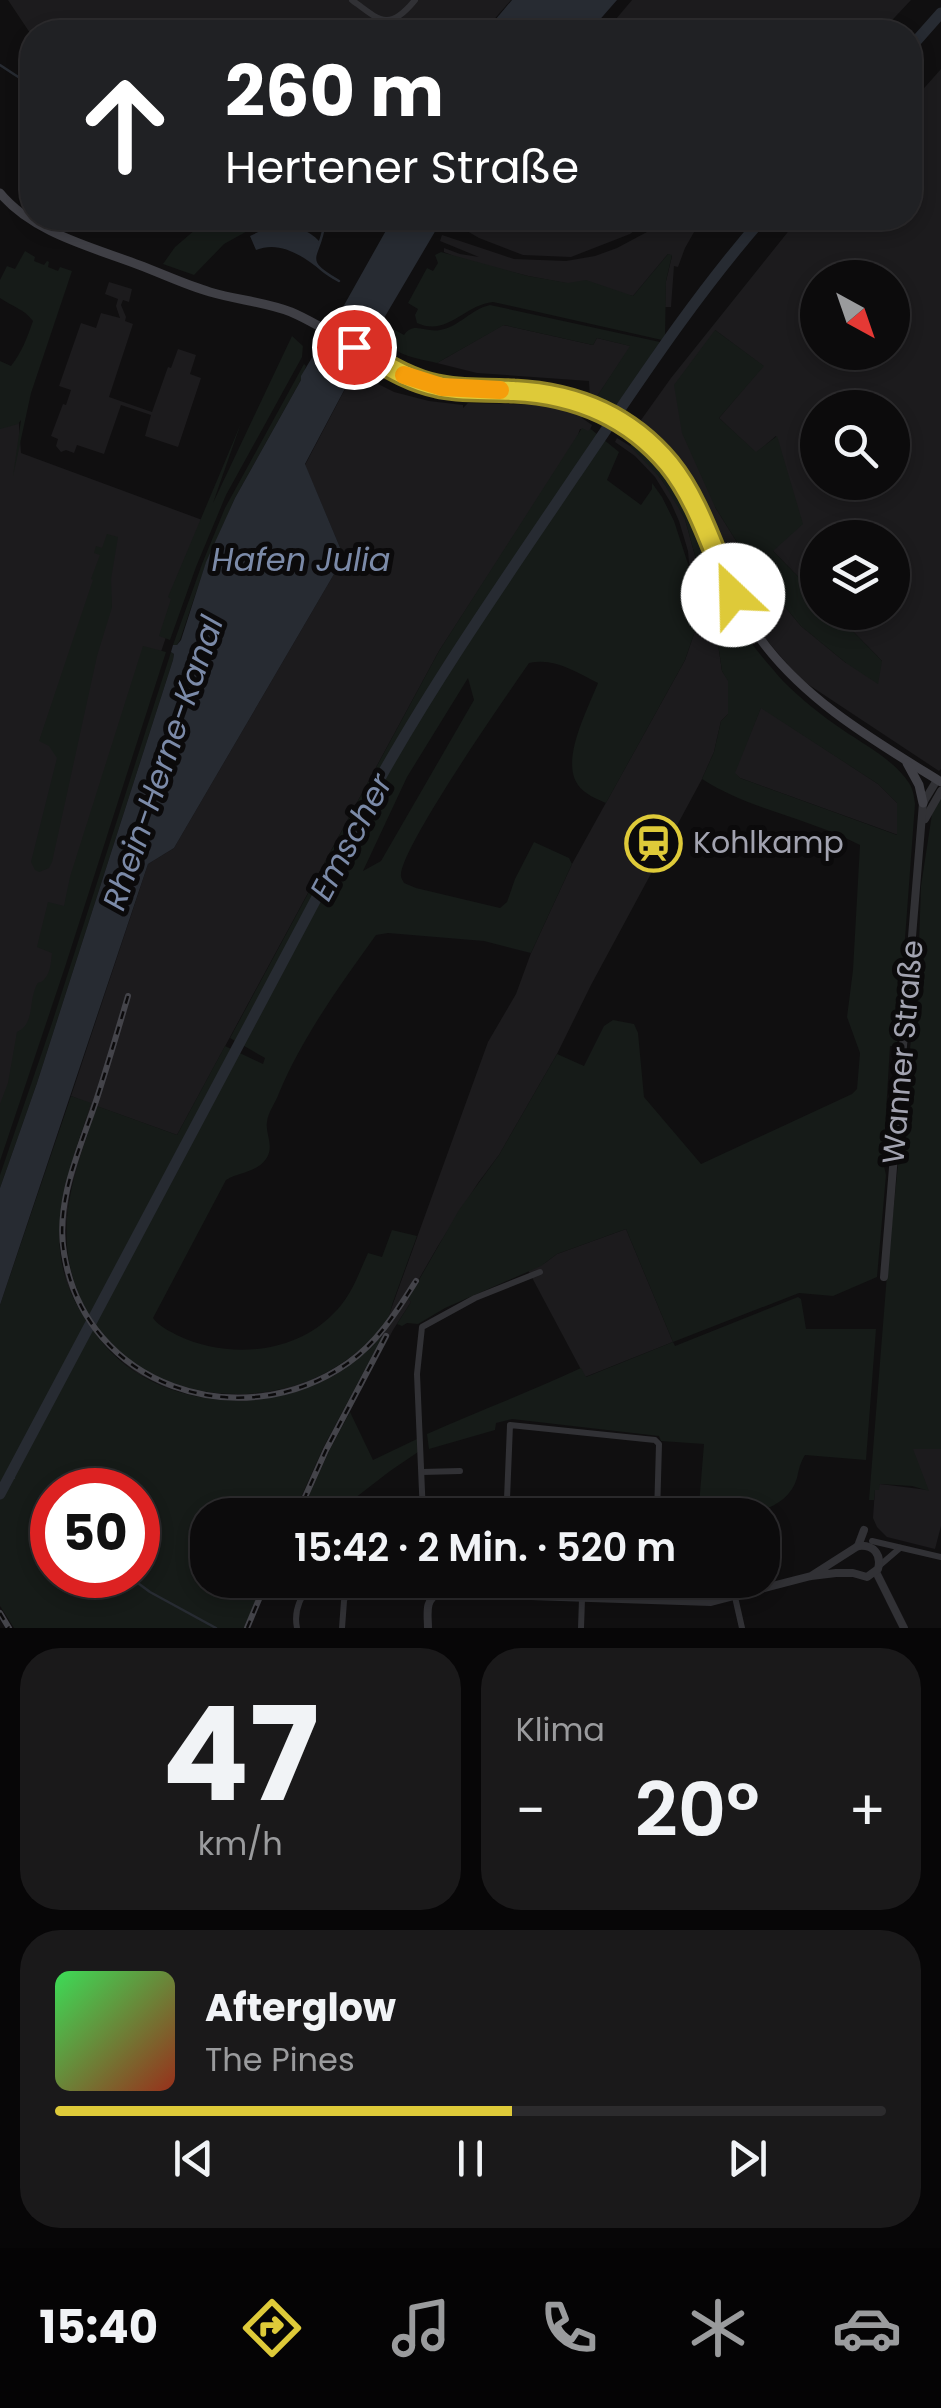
<!DOCTYPE html>
<html lang="de">
<meta charset="utf-8">
<style>
:root{--surface:#0c0b0c;--page:#1a191a;--text:#f1f3f6;--muted:#9a9b9d;--line:#2c2b2d;--accent:#deca39}
body{margin:0;font-family:Poppins,sans-serif;background:var(--page);color:var(--text);height:100vh;display:flex;flex-direction:column;font-size:38px;white-space:nowrap}
*{box-sizing:border-box;margin:0}
p{font-size:32px;color:var(--muted)}
.icon{flex:none;width:55px;height:55px;fill:none;stroke:currentColor;stroke-width:2;stroke-linecap:round;stroke-linejoin:round}
.map{position:relative;height:1628px;overflow:hidden}
.side{display:flex;flex-direction:column;gap:20px;padding:20px;background:#070607;flex:1}
.side>*{flex:none}
.top-card{position:absolute;left:20px;top:20px;width:902px;height:210px;border-radius:40px;box-shadow:0 5px 15px #0003,0 0 0 2px var(--line);background:#202124;color:#fff;overflow:hidden}
.needle{width:65px;rotate:140deg}
.controls{position:absolute;left:800px;top:260px;display:grid;gap:20px}
.controls a{display:grid;place-items:center;width:110px;height:110px;border-radius:50%;background:var(--surface);box-shadow:0 5px 15px #0003,0 0 0 2px var(--line);font-size:50px}
.speed{position:absolute;left:30px;top:1468px;display:flex;gap:20px;font-size:50px;font-weight:700;text-align:center}
.speed>*{display:grid;place-content:center;width:130px;height:130px;border-radius:50%;background:var(--surface);box-shadow:0 5px 15px #0003,0 0 0 2px var(--line);line-height:1}
.speed .limit{border:15px solid #d22;background:#fff;color:#111}
.pin{position:absolute;display:grid;place-items:center;width:85px;height:85px;color:#fff;margin:-42px;border:5px solid #fff;border-radius:50%;box-shadow:0 2px 10px #0007}
.me{position:absolute;width:110px;margin:-55px;rotate:336deg;stroke-linejoin:round;filter:drop-shadow(0 0 8px #0008)}
.turn{display:flex;align-items:center;gap:35px;height:210px;padding:0 40px;font-size:45px}
.turn .icon{width:130px;height:130px;stroke-width:2.5}
.turn b{display:block;font-size:70px;line-height:85px}
.big{font-size:75px;font-weight:600;line-height:1.1}
.side .tile{flex:1;display:flex;flex-direction:column;justify-content:center;gap:15px;min-width:0;padding:0 35px;border-radius:40px;background:var(--page)}
.side .dial{align-items:center;gap:0}
.dial b{font-size:130px;line-height:1}
.song{display:flex;align-items:center;gap:30px}
.cover{width:120px;height:120px;border-radius:15px;background:linear-gradient(135deg,hsl(130 70% 55%),hsl(10 70% 35%))}
.played{height:10px;border-radius:5px;background:linear-gradient(90deg,var(--accent) 55%,var(--line) 55%)}
.keys{display:flex;justify-content:space-around;direction:ltr}
.heat{display:flex;justify-content:space-between;align-items:center;font-size:55px;direction:ltr}
.side .tiles{flex:1;display:grid;gap:20px;grid-template-columns:1fr 1fr}
.tile:last-child{grid-column:span 2}
.trip{position:absolute;left:190px;top:1498px;width:590px;height:100px;border-radius:40px;background:var(--surface);box-shadow:0 5px 15px #0003,0 0 0 2px var(--line);font-weight:600;line-height:100px;text-align:center}
.menu{display:flex;height:160px;justify-content:space-around;align-items:center;background:#050405;color:var(--muted)}
.menu .icon{width:70px;height:70px}
.menu .active{color:var(--accent)}
.menu b{font-size:45px;color:var(--text)}
.map>svg:first-child{display:block}
</style>
<div class="map">
<svg width="941" height="1628" viewBox="0 0 941 1628">
<rect width="100%" height="100%" fill="#100f10"/>
<g fill="#1c1b1d" fill-rule="evenodd">
<path d="M8,0H511L483,32H32V41L27,38L30,33Z"/>
<path d="M632,0H911L881,32H605Z"/>
<path d="M941,69V769L939,771L800,679L764,637L733,585L695,494L641,420L671,378L799,218H910V104ZM818,278H892V352H818ZM715,330L763,366L719,418L756,453L776,436L773,551L817,596L818,538H892V612L835,613L882,661L846,663L801,626L755,571L715,507ZM818,408H892V482H818Z"/>
<path d="M459,218H652L630,234L571,257L523,255L479,238L455,224Z"/>
<path d="M665,218H702L685,248L678,267L674,266L671,307H665L666,281L672,256L668,254L633,296L528,276L461,259L444,252V248L460,254L479,257L440,241L442,235L514,259L566,261L595,256L617,248L647,232Z"/>
<path d="M109,282L132,289L129,302L123,300L121,305L126,317L125,321L133,324L109,397L152,412L168,367L171,368L178,349L196,355L190,374L201,378L178,447L145,436L151,415L121,405L104,454L77,445L74,453L66,450L61,452L56,446L58,439L51,436L63,404L66,405L71,390L59,386L81,323L96,328L101,313L120,318L116,306L118,299L105,294Z"/>
<path d="M503,325L593,345L597,338L631,346L594,401L590,399L589,381L477,373L437,363Z"/>
<path d="M354,372L394,392L429,401L463,405V408L468,403L546,405L581,413L582,418L592,425L589,432L580,429L577,438L439,651L177,1135L96,1106L70,1192L65,1234L66,1252L73,1280L84,1307L80,1310L66,1283L58,1231L64,1190L90,1104L71,1096L148,864L174,848L344,557L305,465Z"/>
<path d="M17,398L21,453L205,521L0,1131V409Z"/>
<path d="M617,438L630,446L651,465L671,493L685,519L717,637L722,671L728,680V714L721,721L714,752L702,779L591,985L557,1054L499,1155L478,1183L438,1246L408,1298L411,1302L393,1330L329,1451L300,1515H293L323,1448L382,1336L350,1366L327,1379L307,1388L280,1396L251,1400L215,1399L167,1388L138,1374L125,1364L98,1338L102,1334L129,1360L142,1370L170,1383L215,1394H250L278,1390L326,1373L347,1360L386,1323L488,1042L516,994L531,953L572,864L685,660L695,631L688,551L679,521L671,503L655,477L635,456L615,442Z"/>
<path d="M761,707L878,784L897,803L898,835L740,778L734,773Z"/>
<path d="M626,1229L673,1342L585,1377L528,1270L545,1263L557,1254Z"/>
<path d="M912,1449H941V1526L935,1549L887,1537L877,1527L873,1518L875,1489L880,1484L928,1490Z"/>
</g>
<g fill="#161b18" fill-rule="evenodd">
<path d="M209,218H290L267,220L224,244L194,275L163,264L175,247Z"/>
<path d="M25,251L35,257L34,261L44,265L47,261L49,262L48,267L58,271L60,267L72,271L31,393L13,476L21,420L18,424L0,429V361L11,366C22,352 27,338 33,321C24,309 13,307 0,298V280L7,266L15,269Z"/>
<path d="M441,252L528,276L568,283L586,280L633,296L668,254L672,255L666,281L665,337L662,340L493,302C464,305 447,337 417,323L415,315L418,309L408,303L427,268L433,271L438,263L435,255Z"/>
<path d="M490,305L660,342L613,410L594,401L630,346L597,338L593,345L504,325L437,363C419,358 379,355 393,329L404,335C414,321 425,333 440,330C459,327 471,309 490,305Z"/>
<path d="M715,330L764,366L719,418L756,452L777,436L803,524L773,551L817,596L818,612L835,613L882,661L878,684L846,663L801,626L755,571L715,507L682,433L674,385Z"/>
<path d="M292,336L303,346L302,357L226,495L196,567L170,640L159,636L171,599L168,597L234,440L241,423L213,503Z"/>
<path d="M304,364L306,366L301,380L235,498L206,563L180,640L177,645H173L202,564L225,508Z"/>
<path d="M582,428L588,431L590,429L592,430L619,452L607,480L641,505L652,489V483L662,497L674,521L689,567L695,631L685,660L606,803C597,799 584,794 578,785C560,760 588,709 598,683C576,672 554,657 529,663C509,692 398,851 401,876C401,878 403,881 404,883L416,888L500,908L507,902L515,879L534,842L569,858L572,864L531,953L484,941L388,933L376,935C340,985 303,1036 279,1093C276,1102 268,1112 267,1122C265,1134 275,1146 266,1159C256,1173 239,1172 226,1180L153,1318C160,1327 169,1331 179,1336C228,1359 294,1354 333,1314C351,1297 358,1275 368,1253L382,1257L392,1230L417,1236C409,1258 401,1280 393,1302C391,1308 389,1318 386,1324C379,1333 367,1343 358,1351C286,1413 162,1409 101,1333L98,1337C149,1406 257,1417 329,1378C341,1372 351,1365 361,1356C368,1350 375,1341 383,1336L323,1448L293,1515H208V1580H265L244,1628H14L0,1606V1305L71,1096L91,1103C68,1176 37,1244 83,1315L86,1310C48,1237 73,1178 97,1106L177,1135L225,1046L263,1064L265,1058L230,1038L439,651ZM468,678L474,700L381,861L363,871L407,777ZM52,1490H138V1575H52Z"/>
<path d="M634,441C691,493 701,555 736,620C748,641 767,663 783,681C801,699 822,716 843,730C865,745 894,760 909,783C913,789 914,796 915,804L897,1046H890L883,1162L886,1175L877,1277L833,1296L799,1293L673,1342L675,1346L798,1297L801,1299L806,1329H876L866,1460L805,1455C800,1463 799,1469 797,1478C788,1508 753,1515 727,1515L715,1505H699L704,1444L661,1441L659,1436L512,1419L496,1423L495,1430L429,1449L427,1434C478,1411 530,1392 581,1368L586,1377L673,1342L626,1229L557,1254L541,1266L445,1308L418,1324L407,1323L402,1326L397,1324L411,1302L408,1299L459,1210L499,1155L557,1054L584,1066L604,1026L613,1020L634,1024L638,1033L644,1097L701,1164L852,1094L857,1089L860,1053L847,1017L853,970L860,845C809,818 750,810 702,779L714,752L721,721L728,714V681L722,671L717,637L685,519L662,480L630,446ZM761,708L878,784L897,803V835L740,778L735,773Z"/>
<path d="M107,534L118,537L111,579L112,607L97,656L52,862L49,868L39,872L35,870L31,862L57,758L49,746L39,741L93,580L91,579L100,555L94,553L96,546L102,548Z"/>
<path d="M143,646L166,652L65,967L0,1161V1104L8,1083L17,1032C34,1024 29,1005 35,989C40,976 38,988 46,977C51,970 51,961 52,953L37,947L48,902L64,906L70,877Z"/>
<path d="M171,652L174,654L173,660L37,1083L0,1188V1175L52,1023Z"/>
<path d="M941,798V1449H913L929,1491L912,1486L880,1484L879,1490H875L874,1500H869L888,1262L918,971L921,886L932,814Z"/>
<path d="M350,1412L373,1460L417,1439L418,1452L390,1471L333,1515H300L329,1451Z"/>
</g>
<g fill="#272b32">
<path d="M512,0H617L589,32H485Z"/>
<path d="M393,218H443L367,347L305,464L344,557L174,848L148,864L0,1305V1188L37,1083L173,660L174,654L171,652L173,645H177L181,640L206,562L235,498L301,380V376L317,349L320,348Z"/>
<path d="M273,225C291,224 307,228 320,242C314,253 313,261 322,271C303,256 280,240 256,250L250,236Z"/>
</g>
<g fill="none" stroke-linecap="round" stroke-linejoin="round">
<g stroke="#272b32" stroke-width="2.5">
<path d="M0,65L32,86"/>
<path d="M312,218L324,226C319,259 300,259 339,281"/>
<path d="M10,1476L14,1478"/>
<path d="M48,1497L52,1502"/>
<path d="M127,1575L150,1592L216,1628"/>
</g>
<g stroke="#272b32" stroke-width="11">
<path d="M910,48L941,13"/>
<path d="M0,1494L383,773C441,671 508,575 574,477C634,389 693,298 763,218"/>
</g>
<g stroke="#313135" stroke-width="6">
<path d="M352,0C380,21 389,32 415,0"/>
<path d="M422,1472L460,1471"/>
<path d="M423,1515L417,1374L422,1327L475,1298L540,1272"/>
<path d="M595,1515L519,1510L507,1499L510,1425L655,1440L659,1444L657,1515"/>
<path d="M872,1541L941,1557"/>
<path d="M879,1566L900,1548"/>
<path d="M426,1580L433,1596"/>
<path d="M735,1597L742,1628"/>
<path d="M641,1599L645,1580"/>
<path d="M297,1628C293,1609 302,1594 314,1580"/>
<path d="M342,1628L344,1601L350,1580"/>
<path d="M581,1628L582,1599"/>
</g>
<g stroke="#313135" stroke-width="8">
<path d="M925,819L941,791"/>
<path d="M884,1277L923,803L937,780"/>
<path d="M858,1546L864,1530"/>
<path d="M876,1572L904,1628"/>
<path d="M428,1628C428,1614 424,1600 439,1593L711,1602L811,1576L836,1573H853L867,1577L878,1569C882,1554 873,1544 858,1546L811,1576"/>
</g>
<g stroke="#3f3f45" stroke-width="9">
<path d="M0,193C33,233 92,247 139,265C163,274 186,285 210,292C237,300 265,302 291,312C340,333 381,371 432,385C457,392 482,390 508,390C541,391 573,396 603,411C699,458 703,558 759,637C805,701 875,741 941,782"/>
<path d="M907,763L919,785L923,803"/>
</g>
<defs>
<g id="rail">
<path d="M128,996C118,1030 108,1064 97,1098C81,1147 55,1200 64,1253C85,1387 241,1438 348,1363C378,1342 397,1311 416,1281"/>
<path d="M297,1515L326,1450L386,1336"/>
<path d="M0,1613L9,1628"/>
<path d="M247,1628L267,1580"/>
</g>
</defs>
<use href="#rail" stroke="#44444a" stroke-width="6"/>
<use href="#rail" stroke="#0b0a0b" stroke-width="2.5" stroke-dasharray="8" stroke-linecap="butt"/>
</g>
<g fill="none" stroke-linecap="round" stroke-linejoin="round">
<defs>
<path id="route" d="M354,347C381,362 407,380 437,386C462,392 488,389 514,391C575,394 629,416 669,464C699,501 713,552 733,595"/>
</defs>
<use href="#route" stroke="#908325" stroke-width="25"/>
<use href="#route" stroke="#deca39" stroke-width="18"/>
<path stroke="#f59e0b" stroke-width="18" d="M404,375L442,387L500,390"/>
</g>
<defs>
<symbol id="station-ring" viewBox="-11 -11 22 22"><circle r="9.5" fill="#0b0a0b" stroke="#deca39" stroke-width="1.5"/><path d="M-3-6H3Q5-6 5-4V2Q5 4 3 4L4.5 6H3L1.5 4h-3L-3 6H-4.5L-3 4Q-5 4-5 2V-4Q-5-6-3-6ZM-3.5-4v3h7v-3ZM-3.5 1v1.5H-2V1ZM2 1v1.5H3.5V1Z" fill="#deca39"/></symbol>
</defs>
<g fill-rule="evenodd">
<use href="#station-ring" x="622" y="812" width="63" height="63"/>
</g>
<g text-anchor="middle" stroke-width="10" stroke-linejoin="round" paint-order="stroke">
<g font-size="30" fill="#a2a3b0" stroke="#0b0a0b" text-anchor="start">
<text x="693" y="853">Kohlkamp</text>
</g>
<g font-size="30" fill="#a2a3b0" stroke="#0b0a0b">
<text transform="translate(903 1052) rotate(-85)" y="10">Wanner Straße</text>
</g>
<g font-size="32" font-style="italic" fill="#7b8aa8" stroke="#0b0a0b">
<text x="301" y="571">Hafen Julia</text>
<text transform="translate(163 763) rotate(-71)" y="11">Rhein-Herne-Kanal</text>
<text transform="translate(351 837) rotate(-62)" y="11">Emscher</text>
</g>
</g>
</svg>
<div class="controls">
<a><svg class="needle" viewBox="-14 -14 28 28"><path d="M0-13l5 13h-10z" fill="#e53935"/><path d="M0 13l5-13h-10z" fill="#9a9b9d"/></svg></a>
<a><svg class="icon" aria-label="search" viewBox="0 0 24 24"><circle cx="10" cy="10" r="6"/><path d="M15 15l6 6"/></svg></a>
<a><svg class="icon" aria-label="layers" viewBox="0 0 24 24"><path d="M12 4l9 5-9 5-9-5zM3 14l9 5 9-5"/></svg></a>
</div>
<div class="speed"><div class="limit">50</div></div>
<div class="pin" style="left:354px;top:347px;background:#d93025"><svg class="icon" aria-label="arrive" viewBox="0 0 24 24"><path d="M6 21V4h12l-3 4 3 4H6"/></svg></div>
<svg class="me" style="left:733px;top:595px" viewBox="-20 -20 40 40"><circle r="19" fill="#fff"/><path d="M0-13L10 11 0 6-10 11z" fill="#deca39"/></svg>
<div class="trip">15:42 · 2 Min. · 520 m</div>
<div class="top-card">
<div class="turn"><svg class="icon" aria-label="ahead" viewBox="0 0 24 24"><path d="M12 20V5M6 11l6-6 6 6"/></svg><div><b>260 m</b>Hertener Straße</div></div>
</div>
</div>
<section class="side">
<div class="tiles">
<div class="tile dial"><b>47</b><p>km/h</p></div>
<div class="tile"><p>Klima</p>
<div class="heat"><a>−</a><b class="big">20°</b><a>+</a></div>
</div>
<div class="tile">
<div class="song"><i class="cover"></i><div><b>Afterglow</b><p>The Pines</p></div></div>
<div class="played"></div>
<div class="keys"><svg class="icon" aria-label="previous" viewBox="0 0 24 24"><path d="M18 5L8 12l10 7zM5 5v14"/></svg><svg class="icon" aria-label="pause" viewBox="0 0 24 24"><path d="M8 5v14M16 5v14"/></svg><svg class="icon" aria-label="next" viewBox="0 0 24 24"><path d="M6 5l10 7-10 7zM19 5v14"/></svg></div>
</div>
</div>
</section>
<nav class="menu">
<b>15:40</b>
<svg class="icon active" aria-label="directions" viewBox="0 0 24 24"><path d="M12 3l9 9-9 9-9-9zM9 14v-3h6M13 9l2 2-2 2"/></svg>
<svg class="icon" aria-label="music" viewBox="0 0 24 24"><path d="M9 18V5l10-2v13"/><circle cx="6" cy="18" r="3"/><circle cx="16" cy="16" r="3"/></svg>
<svg class="icon" aria-label="phone" viewBox="0 0 24 24"><path d="M5 4h4l2 5-3 2q2 4 5 5l2-3 5 2v4C11 20 4 13 5 4z"/></svg>
<svg class="icon" aria-label="climate" viewBox="0 0 24 24"><path d="M12 3v18M4 7l16 10M4 17L20 7"/></svg>
<svg class="icon" aria-label="car" viewBox="0 0 24 24"><path d="M5 17H2v-5l4-1 3-4h7l3 4 3 1v5h-3M9 17h6M6 11h13"/><circle cx="7" cy="17" r="2"/><circle cx="17" cy="17" r="2"/></svg>
</nav>
